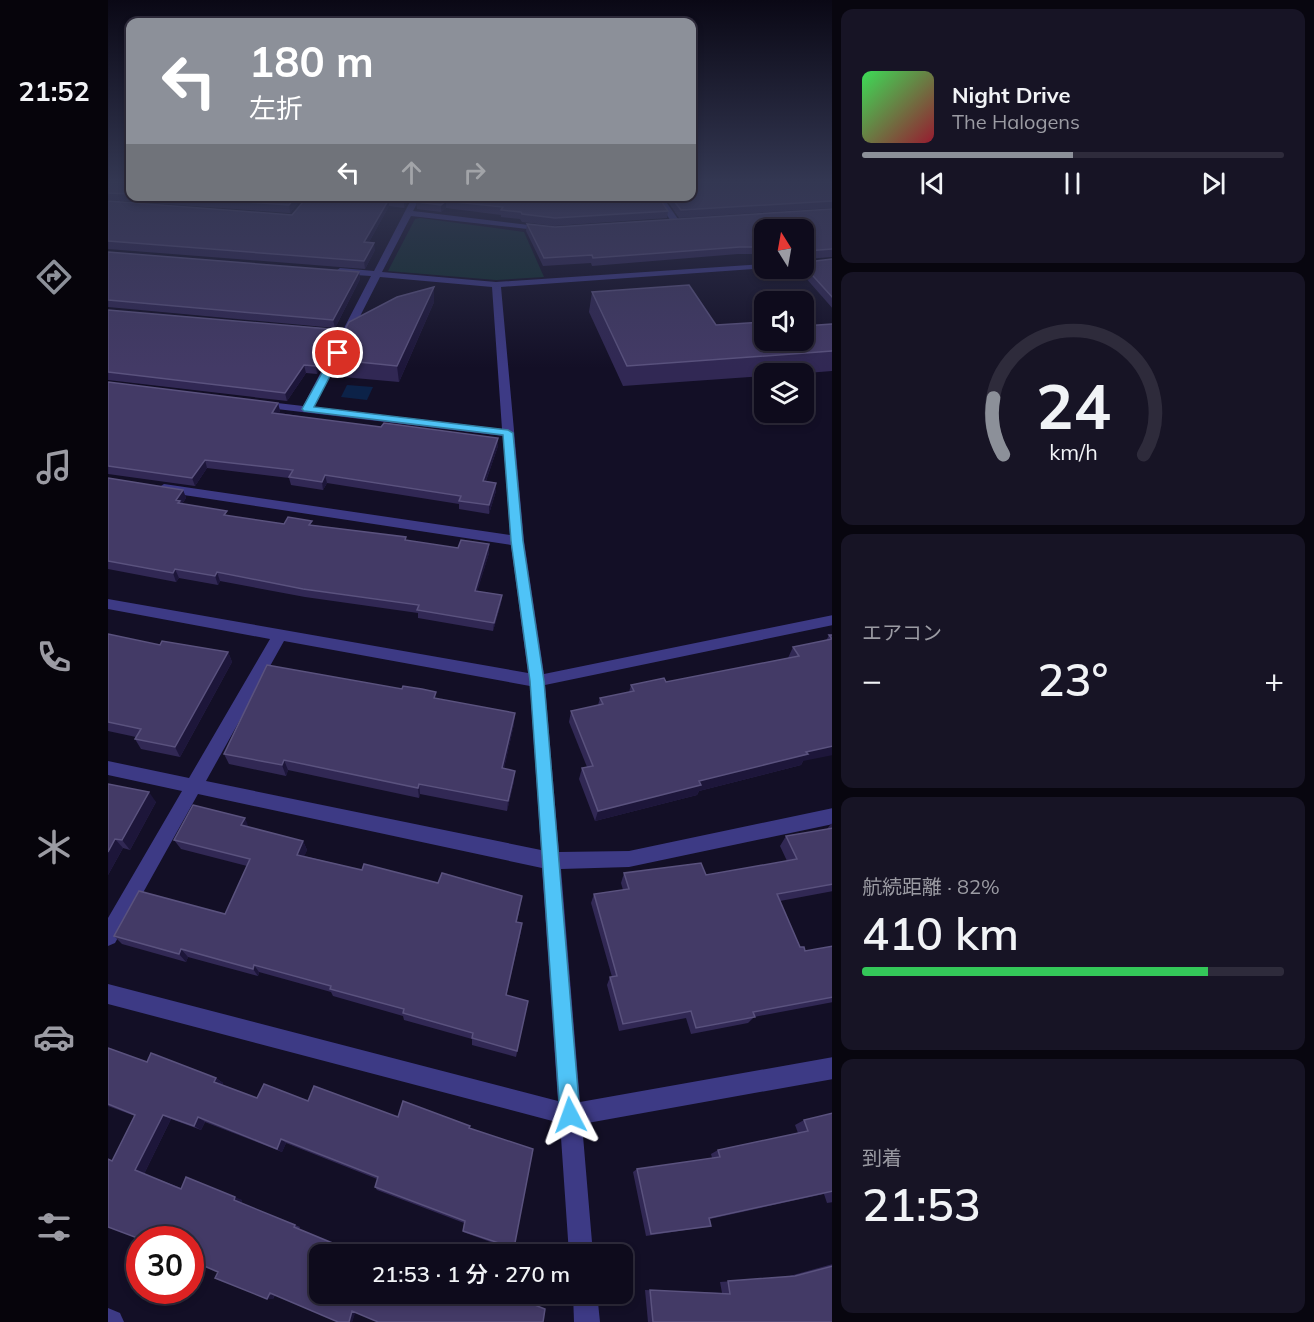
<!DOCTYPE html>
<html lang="ja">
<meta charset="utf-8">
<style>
:root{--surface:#0e0b1c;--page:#171425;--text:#f1f3f6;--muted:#9b9ba3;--line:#2e2b3b;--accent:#8c9099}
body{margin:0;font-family:Mulish,"Noto Sans JP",sans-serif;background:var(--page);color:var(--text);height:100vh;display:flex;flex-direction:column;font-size:22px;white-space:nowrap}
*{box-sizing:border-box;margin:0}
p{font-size:20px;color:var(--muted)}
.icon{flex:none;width:33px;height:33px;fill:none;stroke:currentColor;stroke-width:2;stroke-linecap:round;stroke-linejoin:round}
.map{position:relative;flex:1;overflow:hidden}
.panel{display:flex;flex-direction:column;gap:9px;padding:9px;background:#08060f;width:482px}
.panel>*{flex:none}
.top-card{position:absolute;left:18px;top:18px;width:570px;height:183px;border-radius:12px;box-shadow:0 3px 9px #0003,0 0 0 2px var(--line);background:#8c9099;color:#fff;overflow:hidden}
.needle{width:39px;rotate:349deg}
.tools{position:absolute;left:646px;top:219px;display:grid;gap:12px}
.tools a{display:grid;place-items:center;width:60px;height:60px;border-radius:12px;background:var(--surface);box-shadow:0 3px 9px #0003,0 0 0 2px var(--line);font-size:30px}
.speed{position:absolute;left:18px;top:1226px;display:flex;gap:12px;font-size:30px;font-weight:700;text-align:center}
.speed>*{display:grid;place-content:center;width:78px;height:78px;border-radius:50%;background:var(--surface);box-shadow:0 3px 9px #0003,0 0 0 2px var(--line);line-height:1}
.speed .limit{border:9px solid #d22;background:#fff;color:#111}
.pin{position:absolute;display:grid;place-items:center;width:51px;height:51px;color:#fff;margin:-26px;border:3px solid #fff;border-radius:50%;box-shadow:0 2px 6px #0007}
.me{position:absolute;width:66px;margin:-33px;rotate:356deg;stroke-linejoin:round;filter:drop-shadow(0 0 4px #0008)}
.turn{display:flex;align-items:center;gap:21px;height:126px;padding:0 24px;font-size:27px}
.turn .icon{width:78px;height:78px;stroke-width:2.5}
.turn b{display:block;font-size:42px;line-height:51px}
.lanes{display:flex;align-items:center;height:57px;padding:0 24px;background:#0003;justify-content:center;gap:30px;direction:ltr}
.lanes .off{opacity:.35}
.big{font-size:45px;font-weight:600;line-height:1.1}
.panel .widget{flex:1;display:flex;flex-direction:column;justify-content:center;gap:9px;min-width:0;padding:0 21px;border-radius:12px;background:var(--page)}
.panel .dial{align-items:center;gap:0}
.dial svg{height:156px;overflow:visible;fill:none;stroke:var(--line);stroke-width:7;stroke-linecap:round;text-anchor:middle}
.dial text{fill:var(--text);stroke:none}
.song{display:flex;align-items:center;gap:18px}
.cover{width:72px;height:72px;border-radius:9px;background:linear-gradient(135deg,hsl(130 70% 55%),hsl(350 70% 35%))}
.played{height:6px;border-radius:3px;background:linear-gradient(90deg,var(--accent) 50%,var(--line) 50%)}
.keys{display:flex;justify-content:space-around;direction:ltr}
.heat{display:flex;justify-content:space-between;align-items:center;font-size:33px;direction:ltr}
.charge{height:9px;border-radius:4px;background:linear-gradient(90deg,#34c759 82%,var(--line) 0)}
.trip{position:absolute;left:201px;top:1244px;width:324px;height:60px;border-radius:12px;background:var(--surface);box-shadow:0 3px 9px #0003,0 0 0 2px var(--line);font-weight:600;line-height:60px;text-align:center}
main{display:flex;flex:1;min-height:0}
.tab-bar{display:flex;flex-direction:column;width:108px;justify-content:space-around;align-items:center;background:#06040b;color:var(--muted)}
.tab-bar .icon{width:42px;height:42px}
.tab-bar .selected{color:var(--accent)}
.tab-bar b{font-size:27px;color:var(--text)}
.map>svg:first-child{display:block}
</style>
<main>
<nav class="tab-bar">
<b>21:52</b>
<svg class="icon selected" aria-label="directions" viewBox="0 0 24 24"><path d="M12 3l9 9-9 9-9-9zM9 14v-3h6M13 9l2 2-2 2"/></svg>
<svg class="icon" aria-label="music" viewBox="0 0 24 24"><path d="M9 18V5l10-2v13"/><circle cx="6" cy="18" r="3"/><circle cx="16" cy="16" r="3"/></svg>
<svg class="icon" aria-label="phone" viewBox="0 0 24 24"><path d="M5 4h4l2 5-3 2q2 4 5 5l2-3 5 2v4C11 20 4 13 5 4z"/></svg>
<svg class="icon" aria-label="climate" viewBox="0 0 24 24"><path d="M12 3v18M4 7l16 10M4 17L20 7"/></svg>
<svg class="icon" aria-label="car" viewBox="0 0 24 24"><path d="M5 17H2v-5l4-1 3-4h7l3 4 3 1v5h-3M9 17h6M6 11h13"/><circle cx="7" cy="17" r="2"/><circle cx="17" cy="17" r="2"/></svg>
<svg class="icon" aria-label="filters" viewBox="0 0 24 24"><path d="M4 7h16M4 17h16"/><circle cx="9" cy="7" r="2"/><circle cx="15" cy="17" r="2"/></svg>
</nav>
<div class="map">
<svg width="725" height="1322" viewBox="0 0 725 1322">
<rect width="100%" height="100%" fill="#130f26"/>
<path fill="#12302f" d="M312,218L416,232L436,277L388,280L280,271L307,219Z"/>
<path fill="#0c2248" d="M239,385L265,387L259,400L233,397Z"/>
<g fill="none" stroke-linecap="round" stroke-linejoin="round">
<g fill="#3d3a85" fill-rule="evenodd">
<path d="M305,196H313L305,211L437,227L441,229L437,231L303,216L274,272L388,282L657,264V268H660L393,287L416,541L436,674L725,615V625L437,685L451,852L521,851L725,808V824L521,867L453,869L472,1102L725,1057V1079L474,1124L485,1254H461L452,1123L0,1004V984L450,1101L434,868L90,794L7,943L0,946V918L74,791L0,775V761L81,778L162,639L0,609V599L420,673L403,545L56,492L50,488L56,484L402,535L395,436L152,407L146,404L152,401L195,406L232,336L201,333L196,330L201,327L235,330L263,276L232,274L228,271L232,268L266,271ZM272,277L384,287L394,429L206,407L241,337L245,334L244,332ZM176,641L422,686L433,850L98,781Z"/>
<path d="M546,196H554L572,222L571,224H565Z"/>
<path d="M465,1293H489L492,1322H466Z"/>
<path d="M0,1308L12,1313L16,1322H0Z"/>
</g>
</g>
<g fill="#312854">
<path d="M0,182H22V196H195L182,213L0,200Z"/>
<path d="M725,182V208L571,218L556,196H584Z"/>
<path d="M200,196H303L296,208L281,206L261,242L267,250L257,269L0,249V201L184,215Z"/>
<path d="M311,196L560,211L559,218L446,226L414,222L412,219L393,217V215L338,208L333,212L309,209L308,202Z"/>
<path d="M725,209V257L698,259L699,262L725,259V309L689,268H696V230H657V254H630L484,266L483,263L435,266L418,231L419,224L447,227Z"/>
<path d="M0,252L251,272L252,279L227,328L0,307Z"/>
<path d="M484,292L608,325L657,340L725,324V371L686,374H657V376L515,386L481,312Z"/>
<path d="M326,302L291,382L224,376L222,359Z"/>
<path d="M0,310L221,329L222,337L219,342L222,349L209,374L198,373L179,401L0,380Z"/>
<path d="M0,382L170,403L172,411L171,413L390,446L378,481L388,483V491L381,514L351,509V504L219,483L215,490L183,485L181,478L99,468L87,486L0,474Z"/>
<path d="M0,478L75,490L78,498L74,504L120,516L176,524L204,525L298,537V540L381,553L369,591L394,595L393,603L385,631L310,618V613L197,597L112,581L110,585L71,578L68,582L0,569Z"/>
<path d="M0,634L52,645L120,652L124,662L72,757L33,749L27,739L28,737L0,731Z"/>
<path d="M721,635H725L695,761L693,765L591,791L589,795L487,821L471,779L474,768L479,767L461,722L463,711L490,705L492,698L521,692L523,685L558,682L680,658L685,647L718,641Z"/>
<path d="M328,698L406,724L396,768L406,781L399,811L312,794L311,798L180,770L178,776L121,764L116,754Z"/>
<path d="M0,784L48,802L22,850L15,848L0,875Z"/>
<path d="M725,823V891L672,901L692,947L697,951L725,946V1002L646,1017L640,1023L583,1034L578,1018L511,1031L499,985L502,977H504L483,903L486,894L515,890L513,883L516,873L598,875L679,861L672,846L678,836L719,829L723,824Z"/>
<path d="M141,827L195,841L199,850L196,856L254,870L414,896L409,922L413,931L398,995L420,1001L408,1057L364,1045V1039L296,1020L295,1016L225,996L223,992L151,972L150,976L80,957L78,962L14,944L6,936L117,914L139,866L73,849L66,840Z"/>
<path d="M0,1048L39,1062L108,1078L115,1083L114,1085L149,1098L200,1101L362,1129L406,1248L405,1250L355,1232L356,1223L269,1190L267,1187L269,1179L178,1143L174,1152L97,1122L93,1130L63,1119L36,1174L73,1188L134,1200L133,1203L192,1227L191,1229L247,1312L244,1322H230L167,1295L165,1299H159L110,1272L4,1161L27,1116L0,1106Z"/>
<path d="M725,1113V1202L719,1203L716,1194L602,1219L603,1226L597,1227L538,1236L525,1172L529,1169L604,1158L603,1154L610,1150L690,1133L687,1125L696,1120Z"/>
<path d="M725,1264V1322H540L537,1290L614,1293L612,1282L678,1277Z"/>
</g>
<g fill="#1d163a">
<path d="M188,196H195L182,213L181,205Z"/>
<path d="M298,196H303L296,208V200Z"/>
<path d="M281,199V206L257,249L256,242Z"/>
<path d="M338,201V208L333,212V205Z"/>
<path d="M266,243L267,250L257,269L256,261Z"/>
<path d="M251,272L252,279L227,328L225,320Z"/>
<path d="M326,287V302L291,382L289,366Z"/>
<path d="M221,329L222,337L213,354L212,346Z"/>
<path d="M221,341L222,349L209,374L208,366Z"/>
<path d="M196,365L198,373L179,401L177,393Z"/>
<path d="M170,403L172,411L166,421L164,413Z"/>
<path d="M390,438V446L375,489V481Z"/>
<path d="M97,460L99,468L87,486L84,478Z"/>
<path d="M217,475L219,483L215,490L214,482Z"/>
<path d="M388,483V491L381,514V505Z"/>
<path d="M75,490L78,498L72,507L68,500Z"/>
<path d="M381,544V553L367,599V591Z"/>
<path d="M67,569L71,578L68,582L65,573Z"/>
<path d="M109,572L112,581L110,585L107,576Z"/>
<path d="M394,595L393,603L385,631L386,623Z"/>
<path d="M120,652L124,662L72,757L67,747Z"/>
<path d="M407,713L406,724L394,778V768Z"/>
<path d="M725,746V755L695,761L693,765L591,791L589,795L487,821L490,811L591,781L698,752Z"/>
<path d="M176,760L180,770L178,776L174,765Z"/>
<path d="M407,771L406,781L399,811L400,801Z"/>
<path d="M311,784L312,794L311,798L310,788Z"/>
<path d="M41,792L48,802L22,850L14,840Z"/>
<path d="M137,818L141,828L133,825Z"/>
<path d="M7,839L15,848L0,875V852Z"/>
<path d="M195,841L199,850L193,864L189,855Z"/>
<path d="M414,923L413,931L397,1002L398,995Z"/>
<path d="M73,949L80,957L78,962L71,954Z"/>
<path d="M146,965L151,972L150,976L145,969Z"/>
<path d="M108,1078L115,1083L113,1088L106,1082Z"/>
<path d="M55,1115L63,1119L36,1174L27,1170Z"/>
<path d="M90,1117L97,1122L93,1130L86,1126Z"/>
<path d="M173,1139L178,1143L174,1152L169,1149Z"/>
<path d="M127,1197L134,1200L133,1203L126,1200Z"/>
<path d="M162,1293H167L165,1299H159Z"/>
<path d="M244,1311H248L244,1322H241Z"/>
</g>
<g fill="#433a66" stroke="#5a527e" stroke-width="1.5">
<path d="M0,182H22V194L0,193Z"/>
<path d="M584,182H725V201L573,210L562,196H584Z"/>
<path d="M54,196H188L181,205Z"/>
<path d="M200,196H298L296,200L281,199L256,242L266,243L256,261L0,241V201L184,215Z"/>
<path d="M311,196H550L560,211L447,218L414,214L413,212L393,210L395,207L338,201L333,205L308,202Z"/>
<path d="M725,209V249L698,251L696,253L699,262L725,259V298L696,266V230H657V247H632L485,258L484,255L436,258L419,224L447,227Z"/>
<path d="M0,252L251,272L225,320L0,300Z"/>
<path d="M581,285L608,325L657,322V340H696V326L725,324V351L519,366L484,292Z"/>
<path d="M326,287L289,366L222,359L241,322L289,297Z"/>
<path d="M0,310L221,329L212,346L221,341L208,366L196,365L177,393L0,372Z"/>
<path d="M0,382L170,403L164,413L273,427L276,423L390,438L375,481L388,483L381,505L351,501L353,496L217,475L214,482L181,477L185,470L97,460L84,478L0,466Z"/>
<path d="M0,478L75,490L68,500L72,501L70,503L119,511L116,515L176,524L180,517L204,521L201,525L298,537L297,540L350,548L353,540L381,544L367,591L394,595L386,623L309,610L311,605L195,589L109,572L107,576L67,569L65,573L0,561Z"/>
<path d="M0,634L52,645L54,641L120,652L67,747L27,739L33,729L0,722Z"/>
<path d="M721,635H725V746L698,752L700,754L591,781L593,785L490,811L474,768L485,766L463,711L495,704L492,698L526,691L523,685L556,678L558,682L691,656L685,647L724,639Z"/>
<path d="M159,665L294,689L295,686L314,689L328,692L326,698L407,713L394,768L407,771L400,801L311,784L310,788L176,760L174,765L116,754Z"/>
<path d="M0,784L41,792L14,840L7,839L0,852Z"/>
<path d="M85,805L137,818L133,825L195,841L189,855L254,870L256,864L330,883L334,873L414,896L408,922L414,923L398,995L420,1001L409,1051L364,1038L365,1033L295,1013L296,1009L222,989L223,986L146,965L145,969L73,949L71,954L6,936L31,891L117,914L142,859L66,840Z"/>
<path d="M725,828V884L669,894L692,947H696L697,951L725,946V997L645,1012L647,1017L588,1028L583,1011L515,1024L502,977L509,976L486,894L521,889L516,873L593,863L598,875L689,859L678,836Z"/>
<path d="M0,1048L39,1062L43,1053L108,1078L106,1082L149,1098L156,1084L200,1101L206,1086L290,1117L295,1101L362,1126L361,1128L425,1149L406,1248L355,1231L357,1221L267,1187L270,1177L173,1139L169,1149L90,1117L86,1126L55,1115L27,1170L73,1189L78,1177L127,1197L126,1200L187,1225L186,1227L251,1254H212V1293H396L437,1309L435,1322H270L244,1311L241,1322H230L162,1293L159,1299L107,1278L110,1272L82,1260V1239H32L0,1227V1159L4,1161L27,1115L0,1104Z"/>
<path d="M725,1113V1191L601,1218L603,1226L543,1234L529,1169L612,1157L610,1150L700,1131L696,1120Z"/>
<path d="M286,1250L296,1254H285Z"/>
<path d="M725,1266V1322H545L542,1290L622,1294L620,1281L687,1276Z"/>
</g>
<linearGradient id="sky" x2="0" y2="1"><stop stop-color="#0a0815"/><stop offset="0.49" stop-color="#333752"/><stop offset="1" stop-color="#333752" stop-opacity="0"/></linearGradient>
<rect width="725" height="368" fill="url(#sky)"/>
<path fill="#4fc3f7" stroke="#337fa1" stroke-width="1.5" d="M230,350L234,353L206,407L400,430L405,433L415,541L436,681L472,1115L469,1122L462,1125L455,1122L452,1115L422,681L403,541L395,435L196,411L194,409L225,353Z"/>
</svg>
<div class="tools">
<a><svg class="needle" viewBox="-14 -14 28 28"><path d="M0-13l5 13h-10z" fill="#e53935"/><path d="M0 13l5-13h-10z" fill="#9b9ba3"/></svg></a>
<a><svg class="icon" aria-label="sound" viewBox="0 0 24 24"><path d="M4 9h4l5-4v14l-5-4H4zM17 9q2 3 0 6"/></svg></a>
<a><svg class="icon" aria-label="layers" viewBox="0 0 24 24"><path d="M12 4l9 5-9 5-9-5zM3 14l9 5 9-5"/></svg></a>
</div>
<div class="speed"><div class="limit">30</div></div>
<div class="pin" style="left:230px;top:353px;background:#d93025"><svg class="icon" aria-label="arrive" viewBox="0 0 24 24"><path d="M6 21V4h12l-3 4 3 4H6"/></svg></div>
<svg class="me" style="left:462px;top:1115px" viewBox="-20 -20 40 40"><path d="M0-17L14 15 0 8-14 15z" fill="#4fc3f7" stroke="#fff" stroke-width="4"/></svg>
<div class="trip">21:53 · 1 分 · 270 m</div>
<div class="top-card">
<div class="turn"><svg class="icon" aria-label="left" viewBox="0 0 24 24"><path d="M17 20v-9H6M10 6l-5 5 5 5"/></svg><div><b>180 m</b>左折</div></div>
<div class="lanes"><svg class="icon" aria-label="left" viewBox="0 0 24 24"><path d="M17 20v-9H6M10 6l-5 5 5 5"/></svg><svg class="icon off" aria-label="ahead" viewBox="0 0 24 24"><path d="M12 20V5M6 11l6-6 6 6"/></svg><svg class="icon off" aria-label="right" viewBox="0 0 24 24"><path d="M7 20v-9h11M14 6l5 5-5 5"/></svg></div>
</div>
</div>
<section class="panel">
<div class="widget">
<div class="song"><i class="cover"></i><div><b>Night Drive</b><p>The Halogens</p></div></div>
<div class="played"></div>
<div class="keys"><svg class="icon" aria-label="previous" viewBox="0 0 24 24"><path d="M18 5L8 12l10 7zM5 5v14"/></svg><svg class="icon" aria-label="pause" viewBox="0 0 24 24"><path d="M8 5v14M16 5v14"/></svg><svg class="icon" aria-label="next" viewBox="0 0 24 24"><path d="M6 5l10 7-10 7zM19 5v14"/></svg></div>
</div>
<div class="widget dial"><svg viewBox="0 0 100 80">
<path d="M14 69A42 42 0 1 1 86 69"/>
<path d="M14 69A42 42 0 0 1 9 40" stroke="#8c9099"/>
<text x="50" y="56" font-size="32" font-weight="700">24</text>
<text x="50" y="72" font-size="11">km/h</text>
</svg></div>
<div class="widget"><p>エアコン</p>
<div class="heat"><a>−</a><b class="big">23°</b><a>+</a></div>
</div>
<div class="widget"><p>航続距離 · 82%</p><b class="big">410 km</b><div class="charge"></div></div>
<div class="widget"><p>到着</p><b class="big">21:53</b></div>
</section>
</main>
